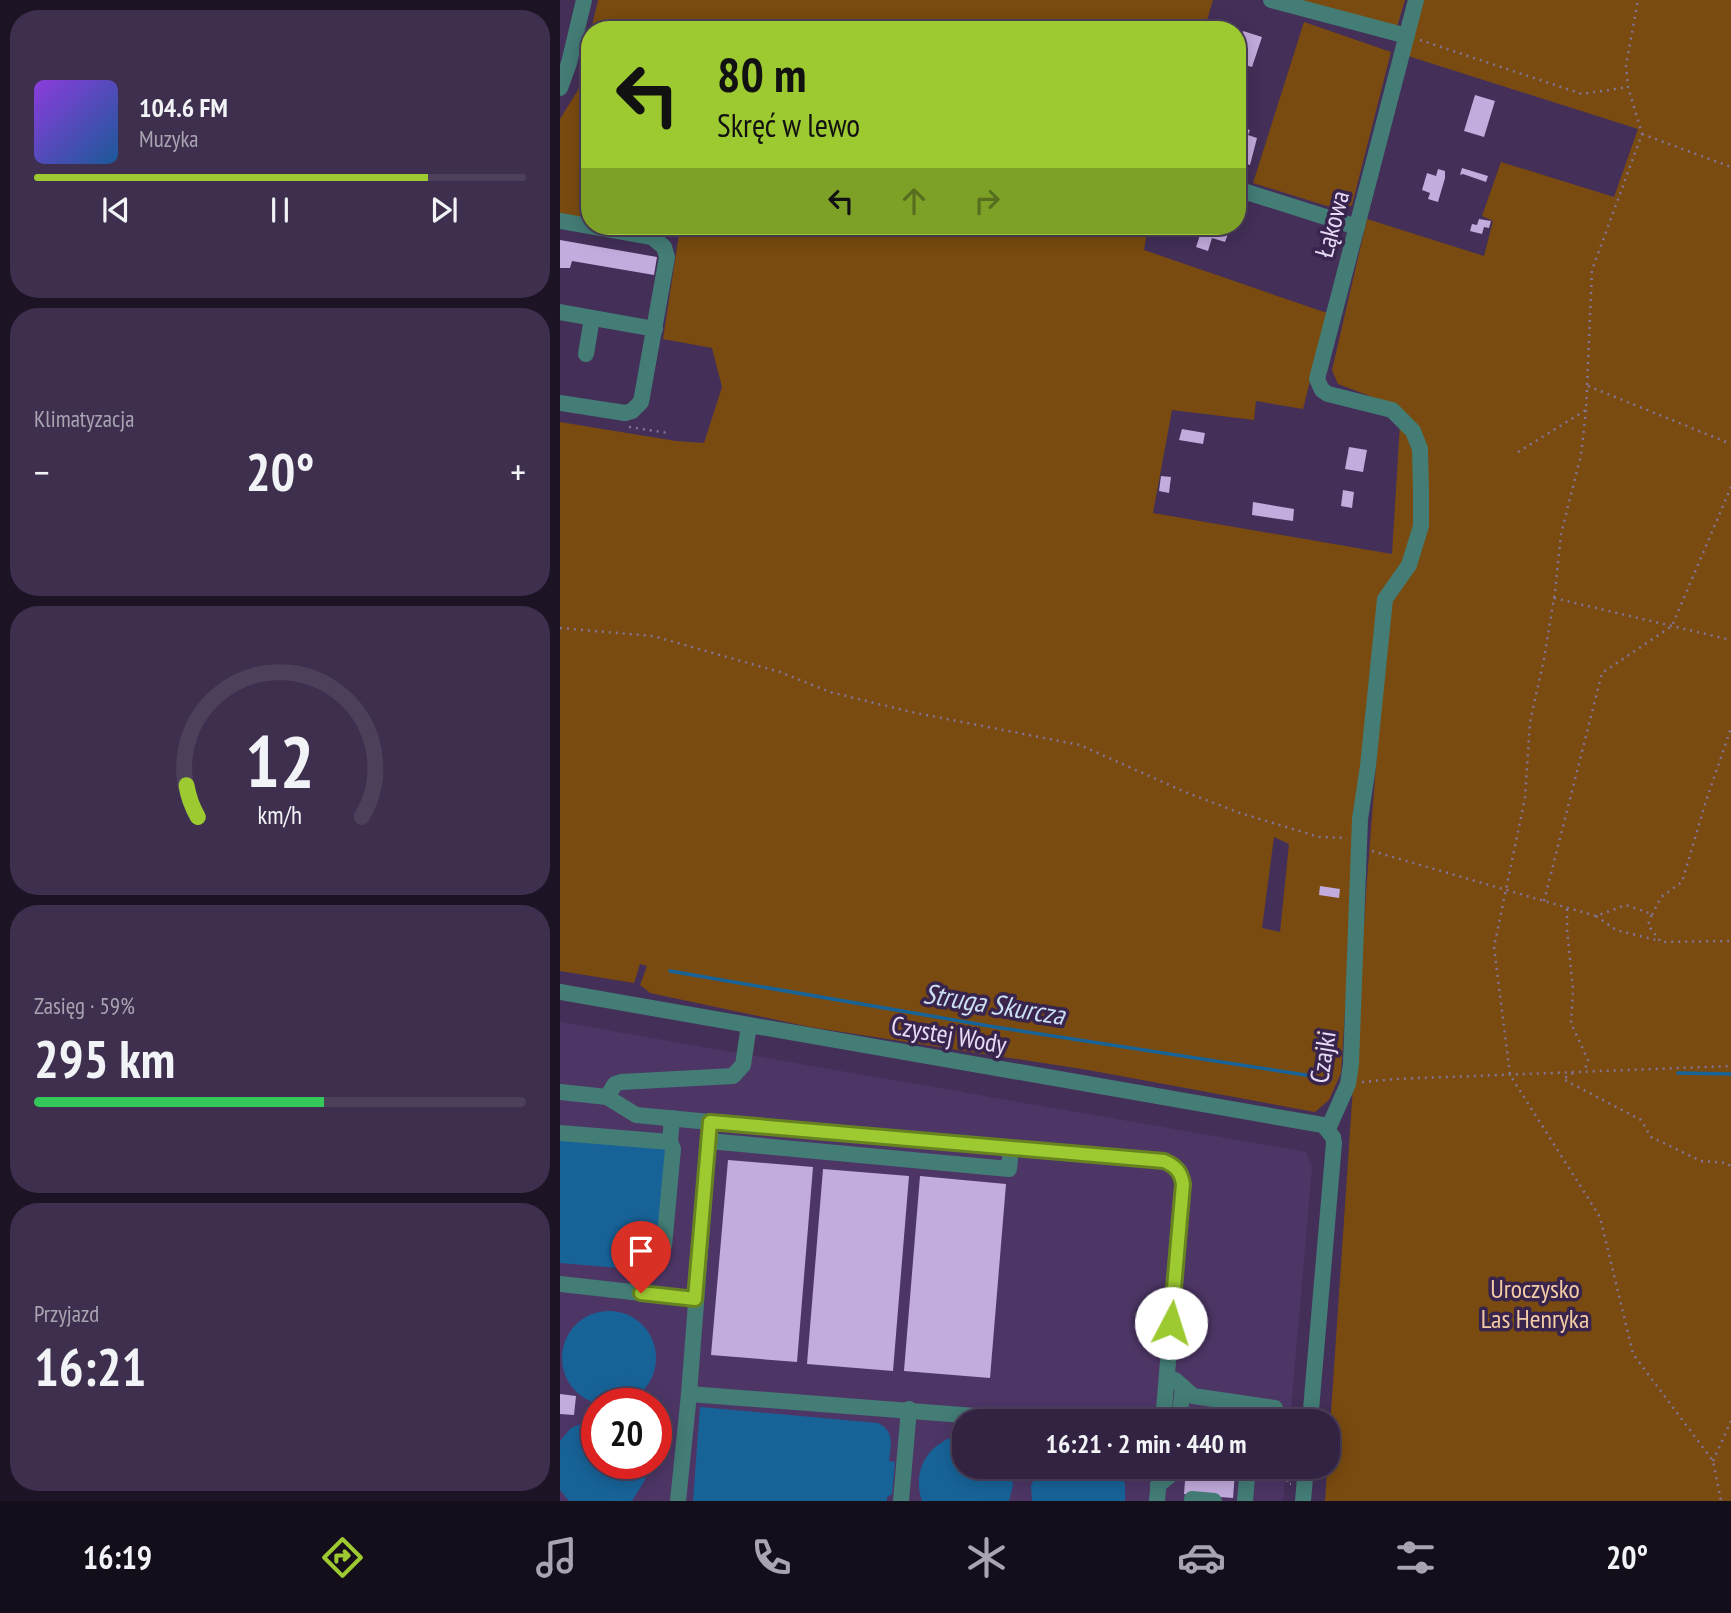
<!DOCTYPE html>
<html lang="pl">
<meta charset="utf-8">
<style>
:root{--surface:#322342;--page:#3d2f4d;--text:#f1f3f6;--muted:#a8a4b2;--line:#4d405b;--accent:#9dca31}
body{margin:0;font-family:"PT Sans Narrow",sans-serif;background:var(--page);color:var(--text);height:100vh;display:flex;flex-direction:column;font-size:26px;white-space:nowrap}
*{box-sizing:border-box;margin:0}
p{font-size:23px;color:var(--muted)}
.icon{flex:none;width:38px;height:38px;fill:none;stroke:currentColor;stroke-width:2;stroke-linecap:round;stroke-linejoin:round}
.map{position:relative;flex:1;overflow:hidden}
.panel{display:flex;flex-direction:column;gap:10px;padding:10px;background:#1c1324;width:560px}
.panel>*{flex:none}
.hud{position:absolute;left:21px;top:21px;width:665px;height:214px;border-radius:28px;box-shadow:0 4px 18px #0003,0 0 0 2px var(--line);background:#9dca31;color:#111;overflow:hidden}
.speed{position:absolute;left:21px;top:1388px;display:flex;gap:14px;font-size:35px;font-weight:700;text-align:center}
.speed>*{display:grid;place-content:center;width:91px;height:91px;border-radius:50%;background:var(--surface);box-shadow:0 4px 18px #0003,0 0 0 2px var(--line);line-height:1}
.speed .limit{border:10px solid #d22;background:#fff;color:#111}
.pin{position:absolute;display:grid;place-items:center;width:60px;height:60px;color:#fff;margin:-72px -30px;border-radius:50% 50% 50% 0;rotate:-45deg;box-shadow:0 0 7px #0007}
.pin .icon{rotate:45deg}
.me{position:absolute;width:77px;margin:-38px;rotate:5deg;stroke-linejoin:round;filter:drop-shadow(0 0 5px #0008)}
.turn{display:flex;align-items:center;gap:24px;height:147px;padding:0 21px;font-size:32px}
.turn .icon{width:91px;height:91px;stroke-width:2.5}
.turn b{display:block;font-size:49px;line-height:60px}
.lanes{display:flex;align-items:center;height:66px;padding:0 21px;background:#0003;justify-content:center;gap:35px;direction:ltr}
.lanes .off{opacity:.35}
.big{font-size:52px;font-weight:800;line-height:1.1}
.panel .tile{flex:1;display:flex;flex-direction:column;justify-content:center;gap:10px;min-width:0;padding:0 24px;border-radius:28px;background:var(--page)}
.panel .dial{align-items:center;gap:0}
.dial svg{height:182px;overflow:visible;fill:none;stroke:var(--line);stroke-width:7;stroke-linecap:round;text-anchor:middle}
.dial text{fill:var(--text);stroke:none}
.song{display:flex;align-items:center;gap:21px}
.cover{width:84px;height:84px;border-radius:10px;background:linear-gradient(135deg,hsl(270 70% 55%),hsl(210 70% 35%))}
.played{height:7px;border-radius:4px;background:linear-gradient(90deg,var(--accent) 80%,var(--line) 80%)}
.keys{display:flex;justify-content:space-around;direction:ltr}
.heat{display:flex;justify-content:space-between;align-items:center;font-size:38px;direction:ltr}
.charge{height:10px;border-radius:5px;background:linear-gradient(90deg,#34c759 59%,var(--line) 0)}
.trip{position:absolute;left:392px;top:1409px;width:388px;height:70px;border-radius:28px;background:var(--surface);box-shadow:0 4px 18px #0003,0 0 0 2px var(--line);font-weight:800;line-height:70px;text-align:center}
.dock{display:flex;height:112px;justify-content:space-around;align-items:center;background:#140e1a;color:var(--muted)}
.dock .icon{width:49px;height:49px}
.dock .selected{color:var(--accent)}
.dock b{font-size:32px;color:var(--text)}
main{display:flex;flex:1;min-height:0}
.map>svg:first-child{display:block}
</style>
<main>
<section class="panel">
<div class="tile">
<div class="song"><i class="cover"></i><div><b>104.6 FM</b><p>Muzyka</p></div></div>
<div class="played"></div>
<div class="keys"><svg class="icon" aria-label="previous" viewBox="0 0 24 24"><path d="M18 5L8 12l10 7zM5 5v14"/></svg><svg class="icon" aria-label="pause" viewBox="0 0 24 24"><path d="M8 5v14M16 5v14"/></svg><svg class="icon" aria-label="next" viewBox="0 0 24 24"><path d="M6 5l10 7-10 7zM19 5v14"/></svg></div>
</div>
<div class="tile"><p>Klimatyzacja</p>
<div class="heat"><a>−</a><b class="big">20°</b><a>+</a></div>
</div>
<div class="tile dial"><svg viewBox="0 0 100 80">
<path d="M14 69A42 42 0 1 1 86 69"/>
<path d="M14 69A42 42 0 0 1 9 55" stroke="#9dca31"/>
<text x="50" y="56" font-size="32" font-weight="700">12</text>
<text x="50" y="72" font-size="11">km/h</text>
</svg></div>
<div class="tile"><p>Zasięg · 59%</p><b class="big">295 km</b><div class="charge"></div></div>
<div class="tile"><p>Przyjazd</p><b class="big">16:21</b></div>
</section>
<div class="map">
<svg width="1171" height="1501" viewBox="0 0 1171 1501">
<rect width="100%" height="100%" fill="#432f58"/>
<path fill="#4d3666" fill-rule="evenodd" d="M0,1022L746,1152L752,1167L730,1421H404V1466L726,1467L723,1501H0ZM37,1404H96V1463H37Z"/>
<g fill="#7a4b10" fill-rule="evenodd">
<path d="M38,0H653L644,30H31Z"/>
<path d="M741,0H845L837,27Z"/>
<path d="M864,0H1171V1501H765L807,880L830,586L802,775L793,811L789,949L781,1073L769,1100L755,1112L528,1070L250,1027L90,993L80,985L87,966L80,964L74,983L0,971V422L116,441L144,443L162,387L152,348L103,339L119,234L68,226H588L584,250L767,313L743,409L696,401L694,420L612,410L593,513L832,554L841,408L778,384L772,370L807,219L924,256L933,221L922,216L941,162L1054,197L1078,129L848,56ZM714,837L729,844L720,932L702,928Z"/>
<path d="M744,22L831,52L792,205L783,211L693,183Z"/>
<path d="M30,36V220L0,215V119L18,90Z"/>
</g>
<g fill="#176398">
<path d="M0,1138L107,1148L96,1271L0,1263Z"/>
<circle cx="49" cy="1358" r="47"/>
<path d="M140,1407L318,1423C335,1431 331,1446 329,1461L335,1462L332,1494L327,1497V1501H133Z"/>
<path d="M32,1419H37V1463H87L85,1480L72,1501H9L0,1490V1441L11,1428Z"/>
<path d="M397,1435H404V1466L449,1467L453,1485L449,1501H362C352,1470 367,1445 397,1435Z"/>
<path d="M479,1467H558L565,1484V1501H472L471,1486Z"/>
</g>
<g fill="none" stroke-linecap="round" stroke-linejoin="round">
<g stroke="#176398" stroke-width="3.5">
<path d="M110,971L435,1027L752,1076"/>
<path d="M1118,1073L1171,1074"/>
</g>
</g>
<g fill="#c2abdd">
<path d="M683,31L702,37L692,67L685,65L681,77L677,76V45Z"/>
<path d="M915,95L935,101L924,137L904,131Z"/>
<path d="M677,126L690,130L688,135L697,138L690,165L677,161L682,150L677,149Z"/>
<path d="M902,168L928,176L926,182L903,174L900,175Z"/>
<path d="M878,169L885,171V178L878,202L868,199L870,193L862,190L867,173L876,176Z"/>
<path d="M919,219L931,221L929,228L924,227L922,234L910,231L912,224L917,225Z"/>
<path d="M643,226H663L670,228L665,242L652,238L648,251L636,247Z"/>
<path d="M0,240L97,257L94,275L12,261L10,268H0Z"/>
<path d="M622,429L645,433L643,444L619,440Z"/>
<path d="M789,447L807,450L803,472L785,469Z"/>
<path d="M601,476L611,477L609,493L599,491Z"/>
<path d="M783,490L794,492L792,508L781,506Z"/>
<path d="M693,502L734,509L733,521L692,515Z"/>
<path d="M760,886L780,889L779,898L759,895Z"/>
<path d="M168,1160L253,1167L237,1362L151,1355Z"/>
<path d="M263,1169L349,1176L333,1371L247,1364Z"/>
<path d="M360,1176L446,1184L430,1378L344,1371Z"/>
<path d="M0,1394L16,1396L14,1415L0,1414Z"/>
<path d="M626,1468L675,1472L673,1498L624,1494Z"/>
</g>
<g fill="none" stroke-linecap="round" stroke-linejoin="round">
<g stroke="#837396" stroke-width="2.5" stroke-dasharray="2 5" stroke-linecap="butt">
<path d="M860,40L1022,94L1068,87"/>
<path d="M1082,134L1171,167"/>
<path d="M1028,386L1171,444"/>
<path d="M1026,410L1021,455L1001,534L995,592L984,659L970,722L965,798L934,947L950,1075L1040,1217L1073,1354L1153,1461L1161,1501"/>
<path d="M69,427L108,433"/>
<path d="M958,452L1026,410L1032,270L1082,134L1068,87L1066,65L1078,0"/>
<path d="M994,598L1171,640"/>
<path d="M0,628L93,636L220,672L270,692L351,712L520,745L625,792L680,813L759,837L787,838"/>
<path d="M812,851L1036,916L1066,905L1092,914L1088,925L1101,942L1171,941"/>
<path d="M984,901L1042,673L1112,626L1171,487"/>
<path d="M1007,909V929L1013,990L1011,1023L1028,1060L1024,1072"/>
<path d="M1092,915L1101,897L1122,882L1146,801L1171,728"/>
<path d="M1036,916L1056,930L1100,941"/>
<path d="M1013,1073L1003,1079L1081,1120L1091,1137L1141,1161L1167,1163L1171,1167"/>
<path d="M802,1082L836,1079L1171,1066"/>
<path d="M1153,1461L1171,1421"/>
<path d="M729,1466L727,1484H731"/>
</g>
<g stroke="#437d76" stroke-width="16">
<path d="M711,0L847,36"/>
<path d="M0,88L9,63L24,0"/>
<path d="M677,189L797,227"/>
<path d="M0,221L92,237L104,247L107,257L81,402L72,411L65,413L0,403"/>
<path d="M0,312L95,329"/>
<path d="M26,354L32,318"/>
<path d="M0,992L763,1125L773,1137L774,1143L750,1421"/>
<path d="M0,1092L47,1097L76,1115L150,1122"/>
<path d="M47,1097L55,1084L61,1082L173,1076L183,1065L189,1025"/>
<path d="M768,1129L788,1084L791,1064L800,819L808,766L825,599L849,565L861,526V491L860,449L853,431L832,410L768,394L762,390L757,379L856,0"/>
<path d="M0,1133L110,1142"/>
<path d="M149,1141L449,1169L451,1148"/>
<path d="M104,1246L113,1149L110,1142L112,1118"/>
<path d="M0,1284L135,1299"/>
<path d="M607,1378L615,1380L633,1396L715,1408"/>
<path d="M129,1394L481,1421"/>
<path d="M619,1421L623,1387"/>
<path d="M667,1466L688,1468"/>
<path d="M598,1485L609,1476L614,1466"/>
<path d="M632,1499L654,1501"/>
<path d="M118,1501L129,1394L150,1122L604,1161C616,1166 621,1172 623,1184L603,1421"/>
<path d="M341,1501L349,1409"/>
<path d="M597,1501L600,1466"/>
<path d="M685,1501L688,1466"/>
<path d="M743,1501L746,1466"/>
</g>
</g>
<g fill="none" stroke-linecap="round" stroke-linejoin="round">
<defs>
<path id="route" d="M81,1293L135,1299L150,1122L604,1161C616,1166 621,1172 623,1184L611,1323"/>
</defs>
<use href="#route" stroke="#668320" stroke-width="18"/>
<use href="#route" stroke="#9dca31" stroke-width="12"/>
</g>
<g text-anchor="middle" stroke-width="7" stroke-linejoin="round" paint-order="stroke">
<g font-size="26" fill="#e7dcf6" stroke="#38244d">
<text transform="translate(772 224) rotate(-75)" y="9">Łąkowa</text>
<text transform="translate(389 1035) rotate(10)" y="9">Czystej Wody</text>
<text transform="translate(763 1057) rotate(-81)" y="9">Czajki</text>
</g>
<g font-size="26" fill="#f3cba5" stroke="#38244d">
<text x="975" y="1298">Uroczysko<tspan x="975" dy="30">Las Henryka</tspan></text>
</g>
<g font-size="28" font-style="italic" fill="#c9def0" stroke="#38244d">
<text transform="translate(434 1004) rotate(9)" y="10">Struga Skurcza</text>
</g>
</g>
</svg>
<div class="speed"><div class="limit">20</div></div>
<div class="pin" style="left:81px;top:1293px;background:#d93025"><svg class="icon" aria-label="arrive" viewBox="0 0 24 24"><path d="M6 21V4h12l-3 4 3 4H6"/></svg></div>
<svg class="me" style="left:611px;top:1323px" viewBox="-20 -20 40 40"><circle r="19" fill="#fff"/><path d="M0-13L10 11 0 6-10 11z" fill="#9dca31"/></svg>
<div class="trip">16:21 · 2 min · 440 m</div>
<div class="hud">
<div class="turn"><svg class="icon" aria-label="left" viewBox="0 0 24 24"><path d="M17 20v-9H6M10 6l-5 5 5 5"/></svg><div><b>80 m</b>Skręć w lewo</div></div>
<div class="lanes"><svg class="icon" aria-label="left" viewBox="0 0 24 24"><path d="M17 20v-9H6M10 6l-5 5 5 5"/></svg><svg class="icon off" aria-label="ahead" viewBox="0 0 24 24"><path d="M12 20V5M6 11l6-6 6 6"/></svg><svg class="icon off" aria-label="right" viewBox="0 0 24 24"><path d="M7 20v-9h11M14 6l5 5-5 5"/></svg></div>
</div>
</div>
</main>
<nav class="dock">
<b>16:19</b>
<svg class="icon selected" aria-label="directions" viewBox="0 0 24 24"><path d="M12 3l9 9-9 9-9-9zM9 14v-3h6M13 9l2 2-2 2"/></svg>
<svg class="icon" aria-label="music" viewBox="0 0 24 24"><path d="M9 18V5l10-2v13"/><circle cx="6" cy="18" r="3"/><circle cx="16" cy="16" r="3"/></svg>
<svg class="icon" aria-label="phone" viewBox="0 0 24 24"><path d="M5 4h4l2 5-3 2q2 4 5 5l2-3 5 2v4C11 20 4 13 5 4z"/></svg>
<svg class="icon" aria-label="climate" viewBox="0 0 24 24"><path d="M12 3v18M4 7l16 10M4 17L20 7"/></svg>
<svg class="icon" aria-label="car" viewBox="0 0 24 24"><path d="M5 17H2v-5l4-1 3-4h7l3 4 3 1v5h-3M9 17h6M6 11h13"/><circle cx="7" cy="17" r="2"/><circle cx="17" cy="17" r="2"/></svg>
<svg class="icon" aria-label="filters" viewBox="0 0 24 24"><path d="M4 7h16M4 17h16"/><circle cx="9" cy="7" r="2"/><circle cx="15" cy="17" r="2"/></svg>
<b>20°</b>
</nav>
